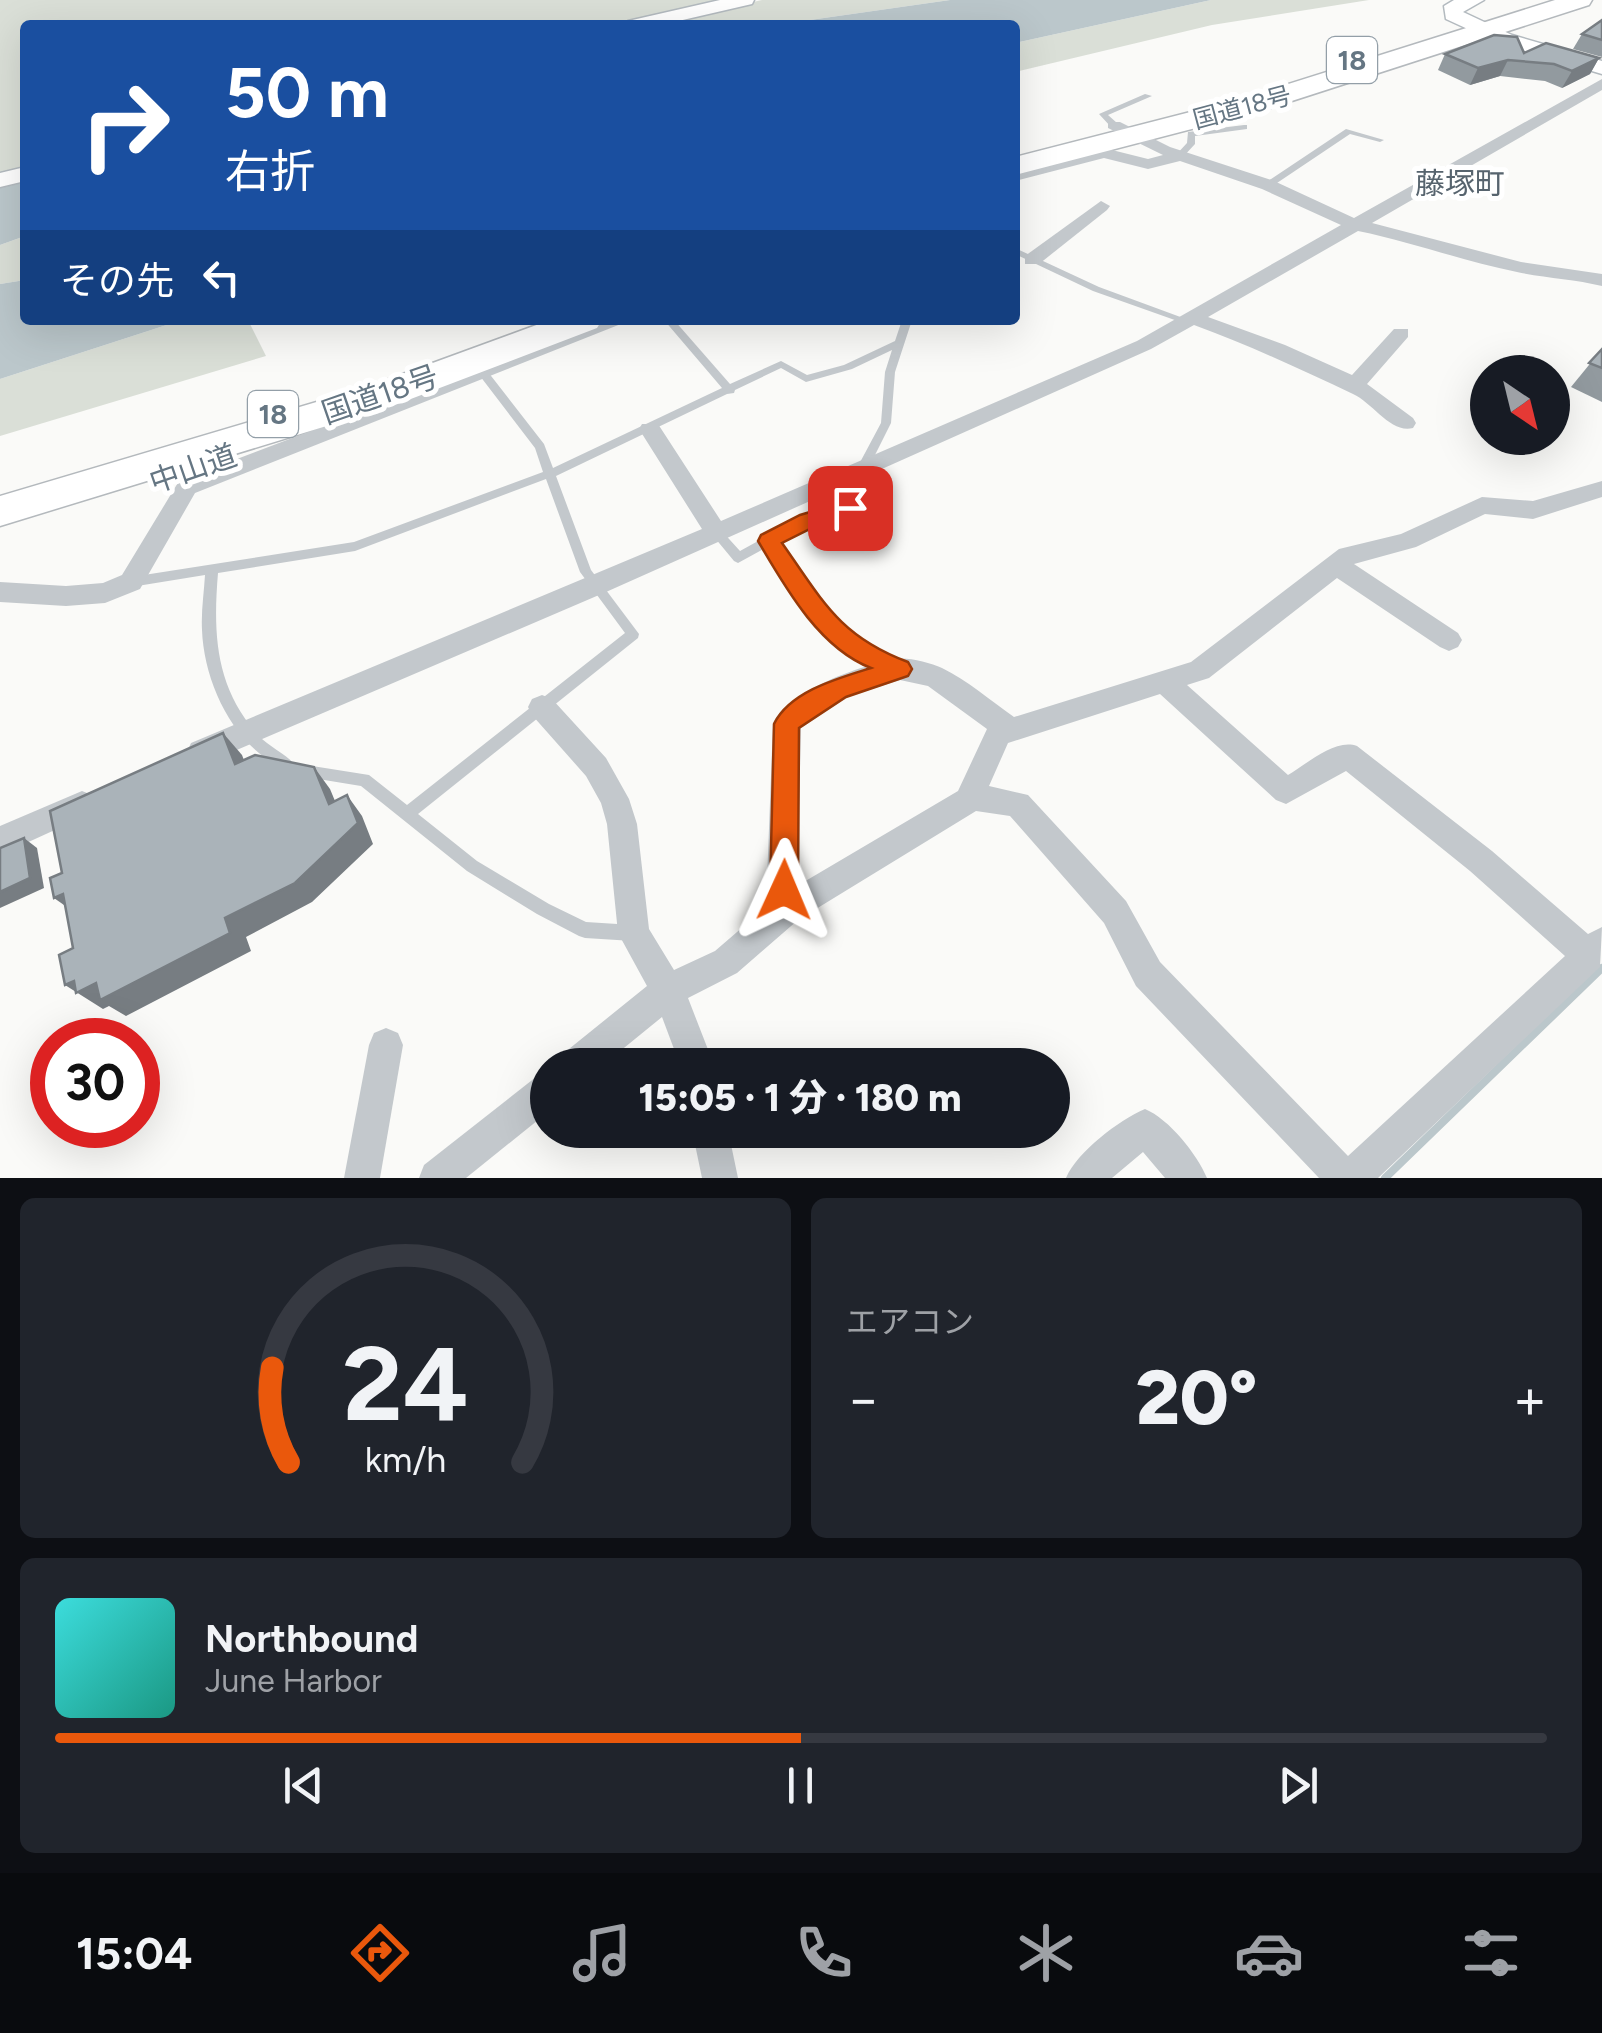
<!DOCTYPE html>
<html lang="ja">
<meta charset="utf-8">
<style>
:root{--surface:#171b24;--page:#20242c;--text:#f1f3f6;--muted:#9ea1a6;--line:#363941;--accent:#ea580c}
body{margin:0;font-family:Figtree,"Noto Sans JP",sans-serif;background:var(--page);color:var(--text);height:100vh;display:flex;flex-direction:column;font-size:38px;white-space:nowrap}
*{box-sizing:border-box;margin:0}
p{font-size:32px;color:var(--muted)}
.icon{flex:none;width:55px;height:55px;fill:none;stroke:currentColor;stroke-width:2;stroke-linecap:round;stroke-linejoin:round}
.map{position:relative;height:1178px;overflow:hidden}
.drawer{display:flex;flex-direction:column;gap:20px;padding:20px;background:#0d0f14;flex:1}
.drawer>*{flex:none}
.guide{position:absolute;left:20px;top:20px;width:1000px;height:305px;border-radius:10px;box-shadow:0 10px 40px #0002;background:#1a4fa0;color:#fff;overflow:hidden}
.needle{width:65px;rotate:145deg}
.buttons{position:absolute;left:1470px;top:355px;display:grid;gap:20px}
.buttons a{display:grid;place-items:center;width:100px;height:100px;border-radius:50%;background:var(--surface);box-shadow:0 10px 40px #0002;font-size:50px}
.speed{position:absolute;left:30px;top:1018px;display:flex;gap:20px;font-size:50px;font-weight:700;text-align:center}
.speed>*{display:grid;place-content:center;width:130px;height:130px;border-radius:50%;background:var(--surface);box-shadow:0 10px 40px #0002;line-height:1}
.speed .limit{border:15px solid #d22;background:#fff;color:#111}
.pin{position:absolute;display:grid;place-items:center;width:85px;height:85px;color:#fff;margin:-42px;border-radius:20px;box-shadow:0 5px 15px #0006}
.me{position:absolute;width:110px;margin:-55px;rotate:1deg;stroke-linejoin:round;filter:drop-shadow(0 0 8px #0008)}
.turn{display:flex;align-items:center;gap:35px;height:210px;padding:0 40px;font-size:45px}
.turn .icon{width:130px;height:130px;stroke-width:2.5}
.turn b{display:block;font-size:70px;line-height:85px}
.then{display:flex;align-items:center;height:95px;padding:0 40px;background:#0003;gap:20px;font-size:38px}
.big{font-size:75px;font-weight:800;line-height:1.1}
.drawer .tile{flex:1;display:flex;flex-direction:column;justify-content:center;gap:15px;min-width:0;padding:0 35px;border-radius:15px;background:var(--page)}
.drawer .dial{align-items:center;gap:0}
.dial svg{height:260px;overflow:visible;fill:none;stroke:var(--line);stroke-width:7;stroke-linecap:round;text-anchor:middle}
.dial text{fill:var(--text);stroke:none}
.song{display:flex;align-items:center;gap:30px}
.cover{width:120px;height:120px;border-radius:15px;background:linear-gradient(135deg,hsl(180 70% 55%),hsl(170 70% 35%))}
.played{height:10px;border-radius:5px;background:linear-gradient(90deg,var(--accent) 50%,var(--line) 50%)}
.keys{display:flex;justify-content:space-around;direction:ltr}
.heat{display:flex;justify-content:space-between;align-items:center;font-size:55px;direction:ltr}
.drawer .tiles{flex:1;display:grid;gap:20px;grid-template-columns:1fr 1fr}
.tile:last-child{grid-column:span 2}
.trip{position:absolute;left:530px;top:1048px;width:540px;height:100px;border-radius:50px;background:var(--surface);box-shadow:0 10px 40px #0002;font-weight:800;line-height:100px;text-align:center}
.dock{display:flex;height:160px;justify-content:space-around;align-items:center;background:#090b0e;color:var(--muted)}
.dock .icon{width:70px;height:70px}
.dock .current{color:var(--accent)}
.dock b{font-size:45px;color:var(--text)}
.map>svg:first-child{display:block}
</style>
<div class="map">
<svg width="1602" height="1178" viewBox="0 0 1602 1178">
<rect width="100%" height="100%" fill="#fafaf8"/>
<g fill="#dadfd7">
<path d="M0,0H718L611,25H25V168L0,174Z"/>
<path d="M762,0H950L782,24L651,25Z"/>
<path d="M1211,0H1369L1212,25L1015,72V43Z"/>
<path d="M25,236V280L0,284V245Z"/>
<path d="M182,320H248L266,356L0,436V379Z"/>
</g>
<g fill="#bbc7cb">
<path d="M950,0H1211L1015,43V25H661L782,24Z"/>
<path d="M25,182V236L0,245V188Z"/>
<path d="M25,280V320H182L0,379V284Z"/>
</g>
<g fill="none" stroke-linecap="round" stroke-linejoin="round">
<path stroke="#bbc7cb" stroke-width="8" d="M1385,1178L1602,968"/>
<defs>
<g id="secondary">
<path d="M720,0H754L752,4L661,25H625L628,21Z"/>
<path d="M1454,0H1484L1463,12L1512,35L1602,61V74L1498,43L1446,19L1444,6Z"/>
<path d="M25,167V181L0,187V173Z"/>
</g>
<g id="highway">
<path d="M1555,0H1592L1589,5L1261,111L1015,175V157L1241,99Z"/>
<path d="M550,320H602L597,328L395,405L0,526V496L367,387Z"/>
</g>
</defs>
<use href="#secondary" stroke="#b3babf" stroke-width="3"/>
<use href="#highway" stroke="#b4b9bd" stroke-width="3"/>
<g fill="#c3c8cc" fill-rule="evenodd">
<path d="M1145,94L1152,96L1108,115L1117,123V127H1111L1099,114Z"/>
<path d="M1244,125H1247V129L1195,136V144L1182,158L1175,156L1187,143L1188,132Z"/>
<path d="M1346,129L1384,140L1380,142L1350,134L1271,187H1265V183Z"/>
<path d="M1015,248L1099,287L1194,322L1189,325L1186,324L1093,291L1015,254Z"/>
<path d="M664,320H674L730,384L781,361L807,375L844,365L895,341L902,320H912L895,372L891,423L867,471H859L857,468L881,423L885,372L892,350L852,369L806,382L781,368L735,390L734,393L727,394L556,476L591,570L639,634L638,638L418,814L477,861L549,904L586,922L633,925L639,927L641,933L639,939L633,941L585,938L579,936L537,914L467,871L361,786L306,777L301,775L299,771L301,767L306,765L369,775L407,805L625,633L580,572L546,479L355,551L218,573C213,633 215,687 258,735C269,747 285,753 294,764L292,768L287,770C235,749 204,684 202,630C201,611 204,593 205,575L131,587L127,585L125,582L127,579L131,577L354,542L543,472L535,448L480,376V372H488L544,444L553,468L722,388Z"/>
<path d="M834,477L838,478L855,508L853,511L793,532L776,542C813,599 835,634 899,663L901,667L899,671L894,672C831,648 801,602 767,547L738,563L734,561L710,532L712,529H720L740,551L785,526L842,506L828,481Z"/>
</g>
<g fill="#c3c8cc" fill-rule="evenodd">
<path d="M1602,79V90L1372,223L1521,262L1602,274V286C1574,279 1545,278 1517,272C1463,261 1412,242 1358,231L1208,317L1285,345L1352,375L1394,329H1408V337L1367,384L1413,418L1416,423L1413,428C1391,434 1373,403 1353,394C1302,370 1249,345 1194,325L1151,349L606,592L211,761L201,764L191,761L187,752L191,743L702,529L639,429L642,424H658L721,521L1137,341L1341,225L1262,189L1180,161L1148,169L1104,158L1015,181V171L1104,148L1148,159L1163,155L1108,128V122H1120L1170,147L1274,181L1354,218Z"/>
<path d="M1101,201L1110,206L1107,210L1039,264H1025V256Z"/>
<path d="M603,320H631L195,493L140,589L105,603L66,606L0,602V582L66,586L103,583L122,575L179,481Z"/>
<path d="M1602,481V497L1533,519L1485,514L1416,547L1354,564L1458,633L1462,640L1458,647L1449,651L1440,647L1337,578L1209,678L1187,685L1288,775C1307,764 1335,738 1357,746L1492,851L1588,934L1602,927L1600,967L1378,1178H1319L1136,986L1104,923L1010,816L976,811L798,920L737,973L688,998L714,1065H680L662,1017L603,1065H559L564,1053L647,986L618,933L607,824L601,803L586,776L532,715L528,707L532,699L542,695L552,699L606,758L629,799L637,824L649,929L674,970L715,951L766,907L773,723C789,690 862,665 896,659C908,657 930,663 942,668C967,680 991,701 1014,717L1191,662L1339,549L1401,534L1482,497L1533,501ZM900,680L928,686L987,729L958,791L797,886L801,728L847,697ZM1160,694L1276,800L1286,804L1346,771L1470,871L1565,956L1348,1156L1160,962L1126,901L1028,795L989,786L1008,743Z"/>
<path d="M82,791L92,795L97,804L92,813L0,855V826Z"/>
<path d="M386,1028L398,1033L403,1045L380,1178H344L369,1045L374,1033Z"/>
<path d="M548,1072V1112L466,1178H419L424,1165L536,1077Z"/>
<path d="M1145,1109C1169,1119 1197,1154 1207,1178H1165L1143,1152L1112,1178H1066C1077,1152 1119,1120 1145,1109Z"/>
<path d="M692,1130H728L738,1178H702Z"/>
</g>
<use href="#secondary" fill="#fff" fill-rule="evenodd"/>
<use href="#highway" fill="#fff" fill-rule="evenodd"/>
</g>
<g fill="#929a9f">
<path d="M1602,20V57L1573,49L1582,34Z"/>
<path d="M1524,53L1599,58L1590,74L1562,88L1545,81L1500,76L1470,85L1438,70L1445,54Z"/>
<path d="M1602,349V402L1571,387Z"/>
</g>
<g fill="#777d82">
<path d="M1599,58L1590,74L1562,88L1572,71Z"/>
<path d="M1508,60L1500,76L1470,85L1478,68Z"/>
<path d="M223,733L242,755L254,786L235,764Z"/>
<path d="M314,767L330,789L345,825L329,804Z"/>
<path d="M347,795L362,816L373,844L312,902L246,937L251,951L126,1016L109,1006L103,1009L65,985L225,918Z"/>
<path d="M24,838L37,848L44,888L0,908V892Z"/>
<path d="M63,894L81,917L54,898Z"/>
</g>
<g fill="#aab3b9" stroke="#777d82" stroke-width="2.5">
<path d="M1602,20V40L1582,34Z"/>
<path d="M1494,35L1517,37L1524,53L1546,43L1599,58L1572,71L1554,64L1508,60L1478,68L1445,54Z"/>
<path d="M1602,349V368L1589,363Z"/>
<path d="M223,733L235,764L255,755L314,767L329,804L347,795L358,823L295,883L225,918L230,933L100,1000L96,983L76,993L74,981L65,985L59,955L73,948L63,894L54,898L50,878L62,873L50,811Z"/>
<path d="M24,838L30,878L0,892V848Z"/>
</g>
<path fill="#ea580c" stroke="#983908" stroke-width="2.5" d="M850,500L857,502L860,508L857,513L816,526L782,543C823,601 839,636 908,662L912,669L908,676L846,697L799,728L798,890L794,899L784,903L774,899L770,890L774,724C790,691 839,678 871,668C819,648 785,587 758,541L761,535L800,515Z"/>
<g text-anchor="middle" stroke-width="10" stroke-linejoin="round" paint-order="stroke">
<g font-size="25" fill="#657683" stroke="#fff">
<text transform="translate(1242 107) rotate(-15)" y="9">国道18号</text>
</g>
<g fill="#fff" stroke="#939fa8" stroke-width="2.5">
<rect x="1327" y="37" width="50" height="46" rx="8"/>
<rect x="248" y="391" width="50" height="46" rx="8"/>
</g>
<g font-size="28" font-weight="bold" fill="#657683">
<text x="1352" y="70">18</text>
<text x="273" y="424">18</text>
</g>
<g font-size="30" fill="#57646e" stroke="#fff">
<text x="1460" y="194">藤塚町</text>
</g>
<g font-size="30" fill="#657683" stroke="#fff">
<text transform="translate(380 395) rotate(-19)" y="10">国道18号</text>
<text transform="translate(193 469) rotate(-19)" y="10">中山道</text>
</g>
</g>
</svg>
<div class="buttons">
<a><svg class="needle" viewBox="-14 -14 28 28"><path d="M0-13l5 13h-10z" fill="#e53935"/><path d="M0 13l5-13h-10z" fill="#9ea1a6"/></svg></a>
</div>
<div class="speed"><div class="limit">30</div></div>
<div class="pin" style="left:850px;top:508px;background:#d93025"><svg class="icon" aria-label="arrive" viewBox="0 0 24 24"><path d="M6 21V4h12l-3 4 3 4H6"/></svg></div>
<svg class="me" style="left:784px;top:890px" viewBox="-20 -20 40 40"><path d="M0-17L14 15 0 8-14 15z" fill="#ea580c" stroke="#fff" stroke-width="4"/></svg>
<div class="trip">15:05 · 1 分 · 180 m</div>
<div class="guide">
<div class="turn"><svg class="icon" aria-label="right" viewBox="0 0 24 24"><path d="M7 20v-9h11M14 6l5 5-5 5"/></svg><div><b>50 m</b>右折</div></div>
<div class="then">その先<svg class="icon" aria-label="left" viewBox="0 0 24 24"><path d="M17 20v-9H6M10 6l-5 5 5 5"/></svg></div>
</div>
</div>
<section class="drawer">
<div class="tiles">
<div class="tile dial"><svg viewBox="0 0 100 80">
<path d="M14 69A42 42 0 1 1 86 69"/>
<path d="M14 69A42 42 0 0 1 9 40" stroke="#ea580c"/>
<text x="50" y="56" font-size="32" font-weight="700">24</text>
<text x="50" y="72" font-size="11">km/h</text>
</svg></div>
<div class="tile"><p>エアコン</p>
<div class="heat"><a>−</a><b class="big">20°</b><a>+</a></div>
</div>
<div class="tile">
<div class="song"><i class="cover"></i><div><b>Northbound</b><p>June Harbor</p></div></div>
<div class="played"></div>
<div class="keys"><svg class="icon" aria-label="previous" viewBox="0 0 24 24"><path d="M18 5L8 12l10 7zM5 5v14"/></svg><svg class="icon" aria-label="pause" viewBox="0 0 24 24"><path d="M8 5v14M16 5v14"/></svg><svg class="icon" aria-label="next" viewBox="0 0 24 24"><path d="M6 5l10 7-10 7zM19 5v14"/></svg></div>
</div>
</div>
</section>
<nav class="dock">
<b>15:04</b>
<svg class="icon current" aria-label="directions" viewBox="0 0 24 24"><path d="M12 3l9 9-9 9-9-9zM9 14v-3h6M13 9l2 2-2 2"/></svg>
<svg class="icon" aria-label="music" viewBox="0 0 24 24"><path d="M9 18V5l10-2v13"/><circle cx="6" cy="18" r="3"/><circle cx="16" cy="16" r="3"/></svg>
<svg class="icon" aria-label="phone" viewBox="0 0 24 24"><path d="M5 4h4l2 5-3 2q2 4 5 5l2-3 5 2v4C11 20 4 13 5 4z"/></svg>
<svg class="icon" aria-label="climate" viewBox="0 0 24 24"><path d="M12 3v18M4 7l16 10M4 17L20 7"/></svg>
<svg class="icon" aria-label="car" viewBox="0 0 24 24"><path d="M5 17H2v-5l4-1 3-4h7l3 4 3 1v5h-3M9 17h6M6 11h13"/><circle cx="7" cy="17" r="2"/><circle cx="17" cy="17" r="2"/></svg>
<svg class="icon" aria-label="filters" viewBox="0 0 24 24"><path d="M4 7h16M4 17h16"/><circle cx="9" cy="7" r="2"/><circle cx="15" cy="17" r="2"/></svg>
</nav>
